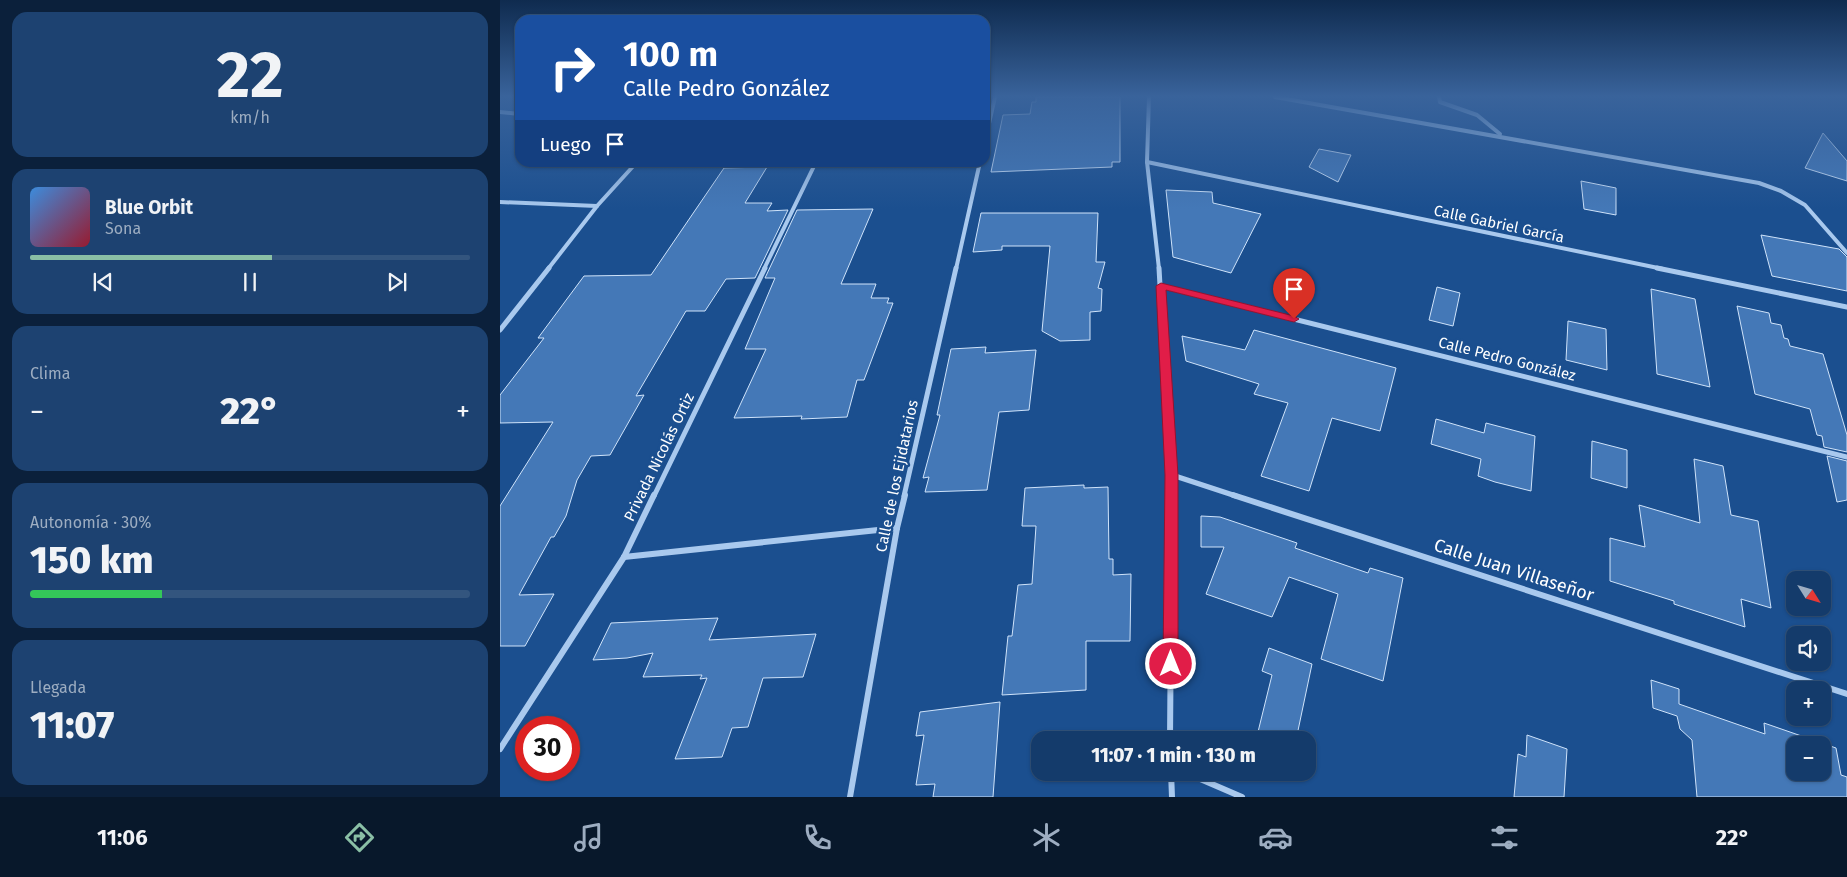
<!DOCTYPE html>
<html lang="es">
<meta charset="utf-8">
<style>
:root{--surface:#143b6b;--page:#1d4271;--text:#f1f3f6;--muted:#9dadc1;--line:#33557e;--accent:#8abfa5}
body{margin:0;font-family:"Fira Sans",sans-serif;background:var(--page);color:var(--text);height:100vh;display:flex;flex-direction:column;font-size:19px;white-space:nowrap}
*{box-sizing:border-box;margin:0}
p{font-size:16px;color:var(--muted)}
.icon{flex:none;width:28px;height:28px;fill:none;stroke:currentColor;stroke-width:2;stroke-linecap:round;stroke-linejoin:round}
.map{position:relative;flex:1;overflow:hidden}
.details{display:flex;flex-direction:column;gap:12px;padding:12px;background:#0b203b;width:500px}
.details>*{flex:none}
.banner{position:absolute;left:15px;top:15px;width:475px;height:152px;border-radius:15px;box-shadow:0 1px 4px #0004,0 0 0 1px var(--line);background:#1a4fa0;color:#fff;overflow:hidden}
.needle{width:32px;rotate:127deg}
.fabs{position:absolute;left:1286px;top:571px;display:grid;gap:10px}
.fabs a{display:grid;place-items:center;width:45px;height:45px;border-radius:10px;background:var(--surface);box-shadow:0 1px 4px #0004,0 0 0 1px var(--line);font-size:25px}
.speed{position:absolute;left:15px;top:716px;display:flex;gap:10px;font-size:25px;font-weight:700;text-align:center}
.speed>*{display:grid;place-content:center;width:65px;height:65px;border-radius:50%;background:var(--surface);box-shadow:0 1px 4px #0004,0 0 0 1px var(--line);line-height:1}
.speed .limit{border:8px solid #d22;background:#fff;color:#111}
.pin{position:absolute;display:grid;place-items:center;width:42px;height:42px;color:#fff;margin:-51px -21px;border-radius:50% 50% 50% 0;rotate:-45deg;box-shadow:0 0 5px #0007}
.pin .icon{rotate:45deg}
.me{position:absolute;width:55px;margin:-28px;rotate:0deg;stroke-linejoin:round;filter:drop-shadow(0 0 4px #0008)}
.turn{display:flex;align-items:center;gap:18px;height:105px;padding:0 25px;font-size:22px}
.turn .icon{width:65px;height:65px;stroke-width:2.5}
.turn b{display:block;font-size:35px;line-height:42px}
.then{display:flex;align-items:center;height:48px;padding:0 25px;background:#0003;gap:10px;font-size:19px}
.big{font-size:38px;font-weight:800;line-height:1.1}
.details .widget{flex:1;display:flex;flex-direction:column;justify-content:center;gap:8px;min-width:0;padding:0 18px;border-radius:15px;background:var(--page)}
.details .dial{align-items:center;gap:0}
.dial b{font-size:65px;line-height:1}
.song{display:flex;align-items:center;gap:15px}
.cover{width:60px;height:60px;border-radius:8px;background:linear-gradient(135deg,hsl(210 70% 55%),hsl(350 70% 35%))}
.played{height:5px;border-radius:2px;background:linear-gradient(90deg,var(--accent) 55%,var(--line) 55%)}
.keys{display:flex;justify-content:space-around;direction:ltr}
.heat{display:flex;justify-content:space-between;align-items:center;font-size:28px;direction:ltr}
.charge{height:8px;border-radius:4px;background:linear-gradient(90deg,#34c759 30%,var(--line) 0)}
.trip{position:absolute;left:531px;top:731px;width:285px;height:50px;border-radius:15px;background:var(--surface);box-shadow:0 1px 4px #0004,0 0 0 1px var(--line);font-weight:800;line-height:50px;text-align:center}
.menu{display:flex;height:80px;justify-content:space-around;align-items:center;background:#08182b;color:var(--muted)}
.menu .icon{width:35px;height:35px}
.menu .current{color:var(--accent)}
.menu b{font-size:22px;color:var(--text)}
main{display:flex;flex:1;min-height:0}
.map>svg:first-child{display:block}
</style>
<main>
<section class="details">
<div class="widget dial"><b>22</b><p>km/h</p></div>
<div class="widget">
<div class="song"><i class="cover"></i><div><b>Blue Orbit</b><p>Sona</p></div></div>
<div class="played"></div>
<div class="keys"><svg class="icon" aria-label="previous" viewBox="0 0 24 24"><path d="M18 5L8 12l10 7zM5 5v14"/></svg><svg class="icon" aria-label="pause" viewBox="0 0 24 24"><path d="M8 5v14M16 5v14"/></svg><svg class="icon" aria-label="next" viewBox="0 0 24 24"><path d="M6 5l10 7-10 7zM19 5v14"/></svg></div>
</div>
<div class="widget"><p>Clima</p>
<div class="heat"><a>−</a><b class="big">22°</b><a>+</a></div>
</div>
<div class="widget"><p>Autonomía · 30%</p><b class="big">150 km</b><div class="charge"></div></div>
<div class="widget"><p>Llegada</p><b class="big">11:07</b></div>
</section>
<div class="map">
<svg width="1347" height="797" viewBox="0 0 1347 797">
<rect width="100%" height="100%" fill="#1b4f8f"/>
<g fill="#4478b7" stroke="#cfe3fa" fill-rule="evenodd">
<path d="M536,97H620V162H612V167L491,172L503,115L530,114L532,102H536Z"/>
<path d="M1323,133L1347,161V181L1305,168Z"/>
<path d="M819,149L851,155L838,182L809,167Z"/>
<path d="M267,167L245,203H272L267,211L288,210L255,278L226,279L205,311H186L136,396L144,395L110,455L91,456L77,480L66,516L54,537H51L19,595L54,594L25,646H0V506L53,422L0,423V395L44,338H38L84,276L151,275L224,168Z"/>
<path d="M1081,181L1116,188V215L1084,209Z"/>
<path d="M666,190L712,192L713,203L761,214L731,273L673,257Z"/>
<path d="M373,209L341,284H376L371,298H389L387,303H393L364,380H357L347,417L301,419L302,416L234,418L266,349H245L275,278H265L297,210Z"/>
<path d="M481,213H598L596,262H605L598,288L602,289L601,311L590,312V340L560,341L542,331L550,246H502V250L473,252Z"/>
<path d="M1261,235L1339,249L1347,257V291L1272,276Z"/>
<path d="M937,287L960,293L953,326L929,320Z"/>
<path d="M1151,289L1195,299L1210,387L1157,374Z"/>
<path d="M1237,306L1269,313L1271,323L1281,325L1284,338L1288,339L1290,346L1323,354L1347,435V452L1324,447L1322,436L1317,435L1310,409L1255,394Z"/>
<path d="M1068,321L1106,329L1107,370L1066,360Z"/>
<path d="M754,330L896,368L880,431L832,418L809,491L761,476L788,403L754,394L759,384L686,361L682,336L745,350Z"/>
<path d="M486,347L485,353L536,350L529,410L499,412L487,490L425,492L429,477L423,478L440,415H437L451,349Z"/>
<path d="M936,419L984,433L986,423L1035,436L1031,491L995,482L978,476L981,459L931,444Z"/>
<path d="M1092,441L1127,450V488L1091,478Z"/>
<path d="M1327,456L1347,461V500L1337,502Z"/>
<path d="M1194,459L1223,466L1231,515L1258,521L1271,608L1241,599L1245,627L1174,604V601L1110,581V538L1145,547L1139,505L1200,523Z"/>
<path d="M584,485V488L608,487L609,559H613V575L631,574L630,641H586V690L502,695L508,636H512L518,585L532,584L536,526H522L525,488Z"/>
<path d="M701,516L720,517L797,543L795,548L868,573L870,568L903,578L883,681L821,659L838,594L789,577L772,617L706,594L724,547H701Z"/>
<path d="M218,618L209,640L316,634L303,677L263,678L248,727L232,728L222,757L175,759L207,678L200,679L202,675L143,677L153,653L127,658L93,660L111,623Z"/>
<path d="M769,648L812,664L796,740H756L772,675L762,671Z"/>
<path d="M1151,680L1179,689V704L1265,734L1264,723L1336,748L1341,775L1347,777V797H1197L1192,740L1180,729L1177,716L1153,708ZM1295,745H1322V772H1295Z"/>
<path d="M500,702L493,797H433L435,784L416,785L424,735L416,736L420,712Z"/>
<path d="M1027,735L1067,749L1064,797H1014L1018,754L1026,757Z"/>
</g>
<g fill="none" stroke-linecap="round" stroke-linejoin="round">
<g stroke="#a9c9ee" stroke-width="4">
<path d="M649,97L647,162L659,269"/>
<path d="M775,97L1259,183L1281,191L1305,205L1347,253"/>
<path d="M939,97L940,102L977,115L1000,134"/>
<path d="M0,112L20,114"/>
<path d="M485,141L495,97"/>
<path d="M647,162L1163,269"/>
<path d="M0,202L97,206"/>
<path d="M48,269L97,206L137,162"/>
<path d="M264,269L316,162"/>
<path d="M456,269L480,162"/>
</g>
<g stroke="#a9c9ee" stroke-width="5">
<path d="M659,268L672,496"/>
<path d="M1157,268L1347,307"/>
<path d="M661,286L1347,457"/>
<path d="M0,330L49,268"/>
<path d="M672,475L736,496"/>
<path d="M154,496L265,268"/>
<path d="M404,496L456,268"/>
</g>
<g stroke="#a9c9ee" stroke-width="6">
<path d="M733,495L1347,694"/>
<path d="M124,557L397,528"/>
<path d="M670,740L672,495"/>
<path d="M0,749L124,557L154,495"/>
<path d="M671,772L672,797"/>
<path d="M684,772L742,797"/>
<path d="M350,797L397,528L405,495"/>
</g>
</g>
<linearGradient id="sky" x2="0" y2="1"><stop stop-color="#0f2b4f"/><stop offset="0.46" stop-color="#39639b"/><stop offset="1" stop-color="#39639b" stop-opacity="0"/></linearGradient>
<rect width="1347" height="209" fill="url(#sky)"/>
<path fill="#e11d48" stroke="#92132f" d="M661,283L794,316L799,319L794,322L666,290L678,475V664L676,670L671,672L665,670L663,664L665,475L656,286Z"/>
<g text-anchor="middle" stroke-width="5" stroke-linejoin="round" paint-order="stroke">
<g font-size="15" fill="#fff" stroke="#1b4f8f">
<text transform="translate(999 224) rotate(12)" y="5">Calle Gabriel García</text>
<text transform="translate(1007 359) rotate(14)" y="5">Calle Pedro González</text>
<text transform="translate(159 457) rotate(-64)" y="5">Privada Nicolás Ortiz</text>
<text transform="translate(397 476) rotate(-78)" y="5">Calle de los Ejidatarios</text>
</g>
<g font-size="18" fill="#fff" stroke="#1b4f8f">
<text transform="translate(1014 570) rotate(18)" y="6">Calle Juan Villaseñor</text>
</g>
</g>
</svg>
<div class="fabs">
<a><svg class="needle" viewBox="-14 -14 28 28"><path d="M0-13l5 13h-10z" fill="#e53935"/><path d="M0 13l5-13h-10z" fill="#9dadc1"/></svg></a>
<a><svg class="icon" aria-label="sound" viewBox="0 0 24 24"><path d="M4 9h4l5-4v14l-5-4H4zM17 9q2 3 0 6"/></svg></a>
<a>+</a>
<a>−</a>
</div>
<div class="speed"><div class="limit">30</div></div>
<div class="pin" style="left:794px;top:319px;background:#d93025"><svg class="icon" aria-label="arrive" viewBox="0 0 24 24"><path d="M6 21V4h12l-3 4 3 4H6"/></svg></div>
<svg class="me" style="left:671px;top:664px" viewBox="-20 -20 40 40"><circle r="17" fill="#e11d48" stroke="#fff" stroke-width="3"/><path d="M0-11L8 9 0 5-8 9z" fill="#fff"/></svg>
<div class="trip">11:07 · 1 min · 130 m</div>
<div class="banner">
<div class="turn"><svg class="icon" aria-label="right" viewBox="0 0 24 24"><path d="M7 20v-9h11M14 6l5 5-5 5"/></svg><div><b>100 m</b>Calle Pedro González</div></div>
<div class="then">Luego<svg class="icon" aria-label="arrive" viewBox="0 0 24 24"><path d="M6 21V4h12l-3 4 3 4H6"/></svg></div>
</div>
</div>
</main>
<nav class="menu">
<b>11:06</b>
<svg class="icon current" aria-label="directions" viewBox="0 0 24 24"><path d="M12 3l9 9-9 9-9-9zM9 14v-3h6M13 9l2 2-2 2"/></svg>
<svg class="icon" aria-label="music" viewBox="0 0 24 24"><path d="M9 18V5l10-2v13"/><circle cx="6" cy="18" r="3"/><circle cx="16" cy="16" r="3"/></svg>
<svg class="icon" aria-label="phone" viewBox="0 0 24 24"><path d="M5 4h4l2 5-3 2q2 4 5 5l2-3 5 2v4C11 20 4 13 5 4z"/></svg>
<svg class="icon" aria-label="climate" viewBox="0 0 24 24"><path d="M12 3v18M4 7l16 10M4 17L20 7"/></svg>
<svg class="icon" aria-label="car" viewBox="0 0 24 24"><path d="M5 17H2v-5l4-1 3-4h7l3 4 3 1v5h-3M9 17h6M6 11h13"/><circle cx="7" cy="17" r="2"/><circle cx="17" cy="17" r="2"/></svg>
<svg class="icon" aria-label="filters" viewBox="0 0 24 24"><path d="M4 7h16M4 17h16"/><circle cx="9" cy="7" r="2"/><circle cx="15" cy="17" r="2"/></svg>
<b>22°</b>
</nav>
